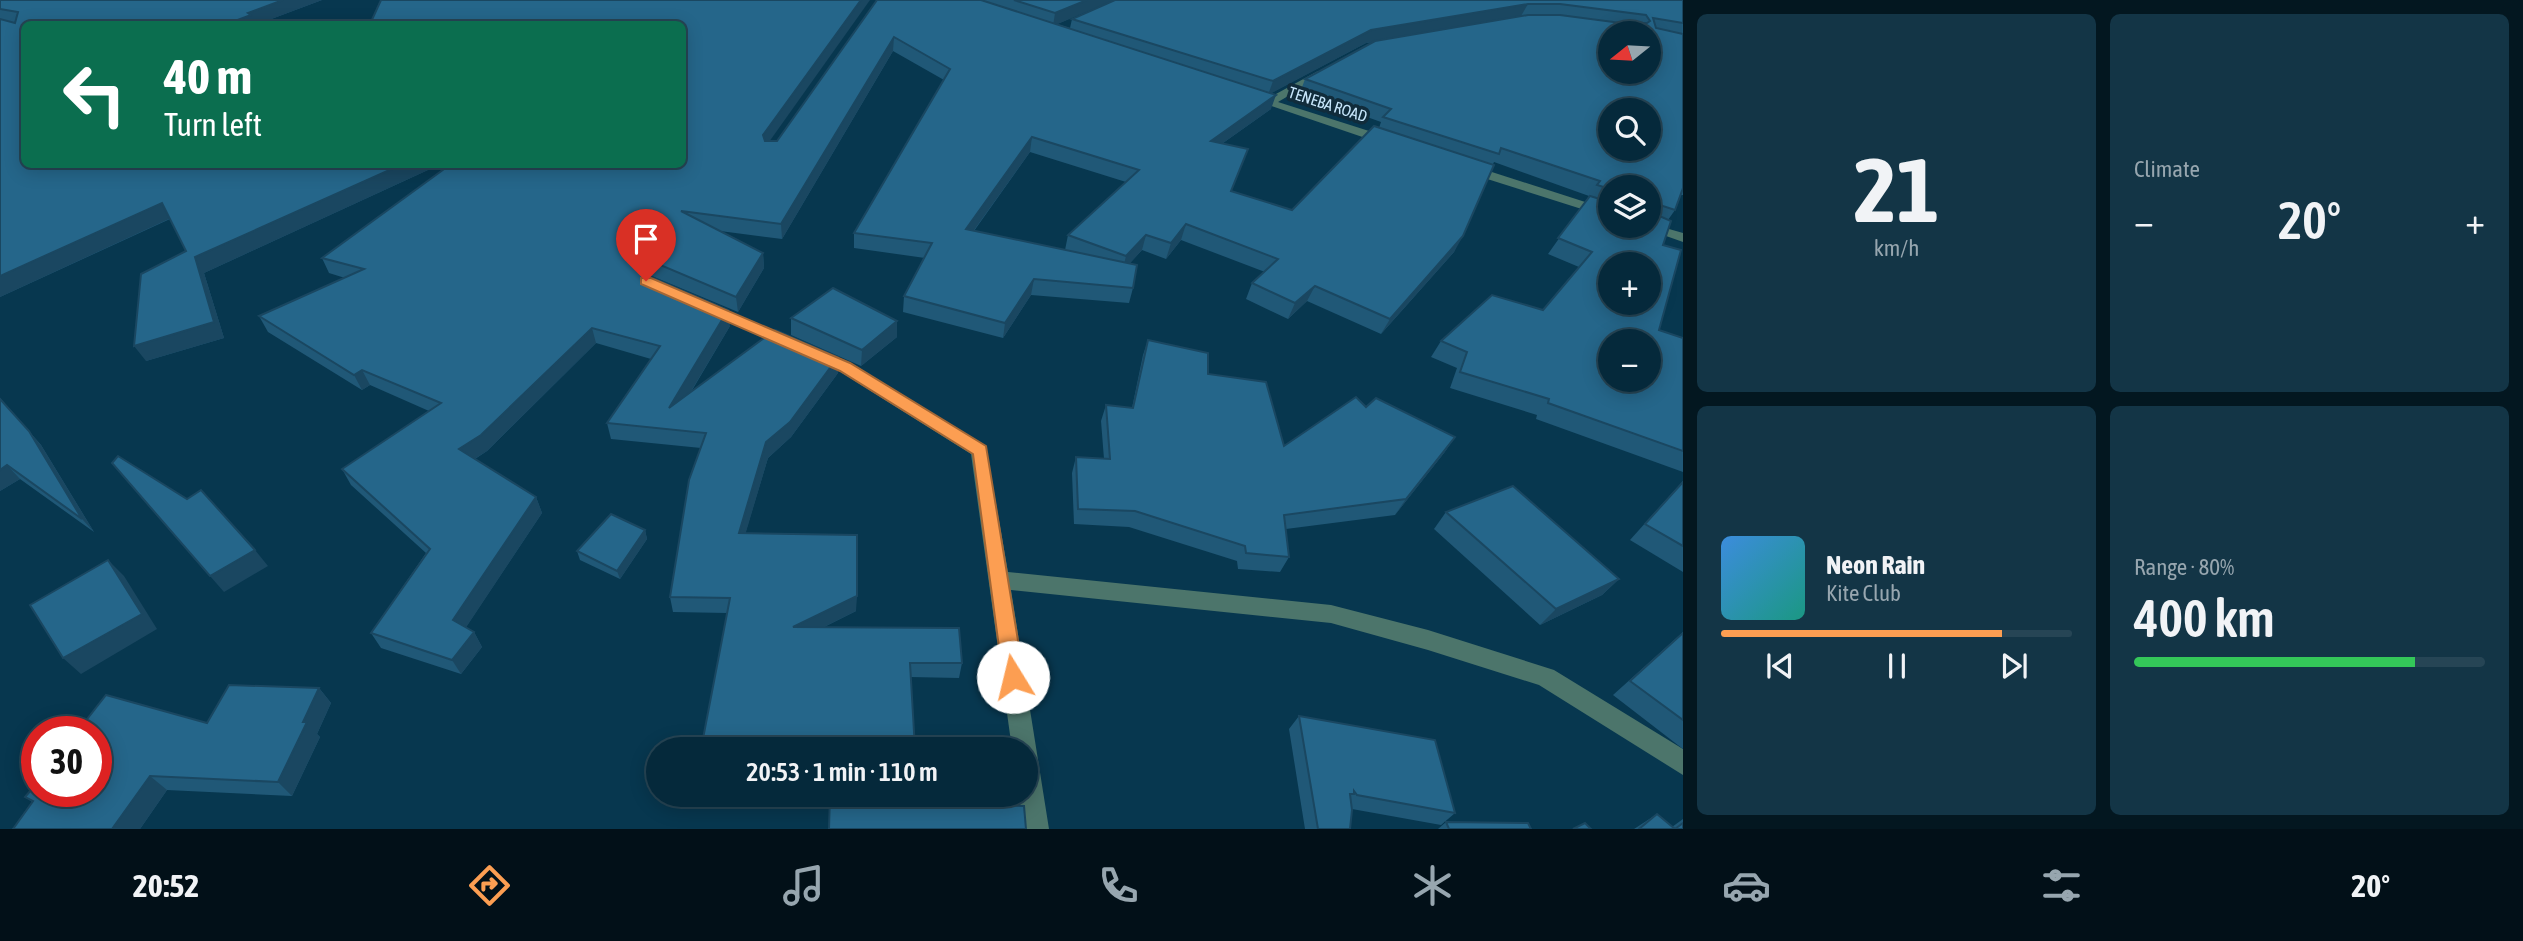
<!DOCTYPE html>
<meta charset="utf-8">
<style>
:root{--surface:#05293b;--page:#133546;--text:#f1f3f6;--muted:#97a6af;--line:#264555;--accent:#fc9e52}
body{margin:0;font-family:"Asap Condensed",sans-serif;background:var(--page);color:var(--text);height:100vh;display:flex;flex-direction:column;font-size:26px;white-space:nowrap}
*{box-sizing:border-box;margin:0}
p{font-size:23px;color:var(--muted)}
.icon{flex:none;width:38px;height:38px;fill:none;stroke:currentColor;stroke-width:2;stroke-linecap:round;stroke-linejoin:round}
.map{position:relative;flex:1;overflow:hidden}
.sheet{display:flex;flex-direction:column;gap:14px;padding:14px;background:#031720;width:840px}
.sheet>*{flex:none}
.banner{position:absolute;left:21px;top:21px;width:665px;height:147px;border-radius:10px;box-shadow:0 4px 18px #0003,0 0 0 2px var(--line);background:#0b6e4f;color:#fff;overflow:hidden}
.needle{width:46px;rotate:252deg}
.controls{position:absolute;left:1598px;top:21px;display:grid;gap:14px}
.controls a{display:grid;place-items:center;width:63px;height:63px;border-radius:50%;background:var(--surface);box-shadow:0 4px 18px #0003,0 0 0 2px var(--line);font-size:35px}
.speed{position:absolute;left:21px;top:716px;display:flex;gap:14px;font-size:35px;font-weight:700;text-align:center}
.speed>*{display:grid;place-content:center;width:91px;height:91px;border-radius:50%;background:var(--surface);box-shadow:0 4px 18px #0003,0 0 0 2px var(--line);line-height:1}
.speed .limit{border:10px solid #d22;background:#fff;color:#111}
.pin{position:absolute;display:grid;place-items:center;width:60px;height:60px;color:#fff;margin:-72px -30px;border-radius:50% 50% 50% 0;rotate:-45deg;box-shadow:0 0 7px #0007}
.pin .icon{rotate:45deg}
.me{position:absolute;width:77px;margin:-38px;rotate:351deg;stroke-linejoin:round;filter:drop-shadow(0 0 5px #0008)}
.turn{display:flex;align-items:center;gap:24px;height:147px;padding:0 28px;font-size:32px}
.turn .icon{width:91px;height:91px;stroke-width:2.5}
.turn b{display:block;font-size:49px;line-height:60px}
.big{font-size:52px;font-weight:600;line-height:1.1}
.sheet .widget{flex:1;display:flex;flex-direction:column;justify-content:center;gap:10px;min-width:0;padding:0 24px;border-radius:10px;background:var(--page)}
.sheet .dial{align-items:center;gap:0}
.dial b{font-size:91px;line-height:1}
.song{display:flex;align-items:center;gap:21px}
.cover{width:84px;height:84px;border-radius:10px;background:linear-gradient(135deg,hsl(210 70% 55%),hsl(170 70% 35%))}
.played{height:7px;border-radius:4px;background:linear-gradient(90deg,var(--accent) 80%,var(--line) 80%)}
.keys{display:flex;justify-content:space-around;direction:ltr}
.heat{display:flex;justify-content:space-between;align-items:center;font-size:38px;direction:ltr}
.charge{height:10px;border-radius:5px;background:linear-gradient(90deg,#34c759 80%,var(--line) 0)}
.sheet .tiles{flex:1;display:grid;gap:14px;grid-template-columns:repeat(2,1fr)}
.trip{position:absolute;left:646px;top:737px;width:392px;height:70px;border-radius:35px;background:var(--surface);box-shadow:0 4px 18px #0003,0 0 0 2px var(--line);font-weight:600;line-height:70px;text-align:center}
.menu{display:flex;height:112px;justify-content:space-around;align-items:center;background:#021018;color:var(--muted)}
.menu .icon{width:49px;height:49px}
.menu .active{color:var(--accent)}
.menu b{font-size:32px;color:var(--text)}
main{display:flex;flex:1;min-height:0}
.map>svg:first-child{display:block}
</style>
<main>
<div class="map">
<svg width="1683" height="829" viewBox="0 0 1683 829">
<rect width="100%" height="100%" fill="#07374f"/>
<g fill="none" stroke-linecap="round" stroke-linejoin="round">
<g fill="#4c756b" fill-rule="evenodd">
<path d="M1318,71L1327,73L1278,102L1391,138V144H1383L1245,97L1251,94L1267,99Z"/>
<path d="M1467,164L1610,210V218L1462,171L1461,168Z"/>
<path d="M1648,223L1683,233V242L1638,226H1648Z"/>
<path d="M709,303L795,339L797,343L795,347H783L704,311L701,308L704,305Z"/>
<path d="M818,350L851,363L986,446L1008,572L1331,605L1428,630L1554,670L1683,749V775L1539,685L1428,650L1331,623L1011,590L1049,829H1023L1019,794H1026V749H1012L971,454L839,371L812,359L810,355Z"/>
</g>
</g>
<g fill="#205877" fill-rule="evenodd">
<path d="M0,0H322L258,24H24V164H441L204,273L224,338L146,361L186,251L170,219L0,297Z"/>
<path d="M877,0H1114L1057,24L1070,28L1072,19L1115,0H1683V195H1681L1675,210L1668,220L1663,245L1659,330L1683,338V472L1536,419L1537,415L1450,388L1457,368L1431,357L1441,341L1543,310L1579,267L1548,254L1589,196L1494,162L1454,252L1381,334L1307,301L1288,319L1246,299L1252,283L1265,272L1181,240L1166,259L1142,250L1130,263L1133,288L1129,303L1031,295L1003,338L903,312L904,296L925,258L854,248V233L944,80L893,51L782,239L720,231L763,253L764,268L738,312L647,274L645,275L730,326L691,392L838,373L791,437L768,458L745,534L856,611L824,627L962,663L959,678L910,677L727,613L673,612L670,597L701,448L611,439L607,423L651,359L596,343L487,451L475,459L536,497L542,513L466,627L474,632L482,647L461,674L381,648L371,633L426,553L351,485L342,469L429,411L370,385L362,390L268,332L259,316L345,278L329,273L322,258L770,141H777ZM1374,42L1305,79L1300,93L1381,122L1379,128L1292,210L1232,192L1223,143L1271,109V93L1366,43ZM1030,152L1126,182L1068,235L1065,250L974,231ZM1610,187H1648L1610,226Z"/>
<path d="M791,318L897,321V337L861,366L791,335Z"/>
<path d="M1148,340L1208,374L1284,446L1366,407L1455,437L1444,453L1395,515L1286,529L1289,557L1280,572L1238,569L1237,561L1129,527L1074,524L1072,473L1076,457L1104,459L1101,421L1106,405L1132,408L1143,355Z"/>
<path d="M0,398L41,445L94,532L20,479L0,491Z"/>
<path d="M1683,481V572L1630,540Z"/>
<path d="M1446,512L1619,579L1602,595L1540,625L1434,529Z"/>
<path d="M645,530L647,539L620,579L580,560L577,551Z"/>
<path d="M1683,632V749L1613,695Z"/>
<path d="M319,688L331,703L317,734L320,737L292,796L167,790L140,829H13L32,802L25,797L207,723Z"/>
<path d="M1299,716L1455,813L1441,825L1352,809L1350,829H1305L1289,729Z"/>
<path d="M1657,814L1672,827L1683,819V829H1634Z"/>
<path d="M1446,822L1531,829H1438Z"/>
</g>
<g fill="#1a4761">
<path d="M283,0H322L258,24H237L235,21L248,13Z"/>
<path d="M861,0H870L764,149L763,135Z"/>
<path d="M1087,0H1114L1053,26L1055,13Z"/>
<path d="M1528,4L1521,16L1366,43L1268,95L1273,81L1371,30Z"/>
<path d="M894,37L893,51L782,239L781,224Z"/>
<path d="M1276,95L1271,109L1206,155L1211,141Z"/>
<path d="M1032,137L1030,152L964,244L966,229Z"/>
<path d="M403,164H441L204,273L224,338L146,361L134,346L195,257Z"/>
<path d="M162,203L171,218L0,297V276Z"/>
<path d="M1660,205L1649,220L1648,210Z"/>
<path d="M1186,224L1181,240L1166,259L1171,243Z"/>
<path d="M1146,235L1142,250L1122,272L1126,256Z"/>
<path d="M1463,236L1454,252L1381,334L1390,319Z"/>
<path d="M763,253L764,268L738,312L736,297Z"/>
<path d="M644,258L647,274L637,279L634,263Z"/>
<path d="M1034,279L1031,295L1003,338L1005,323Z"/>
<path d="M1315,286L1307,301L1288,319L1295,303Z"/>
<path d="M728,310L730,326L672,423L669,408Z"/>
<path d="M897,321V337L861,366L862,350Z"/>
<path d="M592,328L596,343L487,451L465,465L459,449Z"/>
<path d="M838,357V373L791,437L768,458L741,549L739,533L766,442Z"/>
<path d="M362,370L370,385L362,390L354,375Z"/>
<path d="M0,398L41,445L94,532L82,519Z"/>
<path d="M1455,437L1444,453L1395,515L1406,499Z"/>
<path d="M7,465L20,479L0,491V470Z"/>
<path d="M536,497L542,513L461,635L453,620Z"/>
<path d="M645,530L647,539L620,579L617,571Z"/>
<path d="M255,550L268,566L224,592L210,576Z"/>
<path d="M108,560L124,576L157,629L81,674L63,658Z"/>
<path d="M1619,579L1602,595L1540,625L1556,609Z"/>
<path d="M857,596L856,611L794,642L793,627Z"/>
<path d="M474,632L482,647L461,674L452,660Z"/>
<path d="M319,688L331,703L317,734L320,737L292,796L278,782L303,722Z"/>
<path d="M150,776L167,790L140,829H112Z"/>
</g>
<g fill="#25668a" stroke="#1a4761" stroke-width="2" fill-rule="evenodd">
<path d="M0,0H283L248,13L251,15L235,21L244,24H24V164H403L195,257L214,322L134,346L141,274L186,251L162,203L0,276V19L15,23L18,12L0,9Z"/>
<path d="M381,0H861L763,135L765,141H777L877,0H981L1276,95L1211,141L1248,149L1231,191L1292,210L1374,126L1494,165L1463,236L1390,319L1315,286L1295,303L1252,283L1278,259L1186,224L1171,243L1146,235L1126,256L1068,235L1139,170L1032,137L966,229L1137,265L1133,288L1034,279L1005,323L904,296L932,243L854,233L950,69L894,37L781,224L681,211L763,253L736,297L644,258L634,263L637,271L728,310L669,408L775,330L838,357L790,422L766,442L739,533L857,535V596L793,627L959,628L962,663H910L915,749H701L730,598L670,597L689,480L706,433L607,423L660,346L592,328L481,435L459,449L536,497L453,620L474,632L452,660L371,633L430,549L342,469L441,403L362,370L354,375L259,316L364,269L322,258L451,164H682V24H370Z"/>
<path d="M1014,0H1087L1055,13Z"/>
<path d="M1115,0H1683V23L1653,18L1656,28L1683,34V188L1675,210L1660,205L1648,210V187H1610V189L1597,185L1600,181L1501,148L1499,154L1383,117L1391,109L1305,79L1375,41L1528,15H1560L1621,23H1647L1650,21L1646,15L1560,4H1528L1371,30L1273,81L1072,19ZM1610,33H1648V72H1610ZM1610,110H1648V149H1610Z"/>
<path d="M1590,196L1610,202V226H1648V211L1671,221L1663,245L1681,250L1659,330L1683,338V451L1548,403L1549,399L1460,372L1467,352L1441,341L1492,295L1543,310L1592,252L1558,238ZM1610,264H1648V303H1610ZM1610,341H1648V380H1610Z"/>
<path d="M833,288L897,321L862,350L791,318Z"/>
<path d="M1148,340L1208,353V374L1266,382L1284,446L1356,397L1366,407L1376,398L1455,437L1406,499L1284,515L1289,557L1246,553L1245,546L1135,511L1078,509L1076,457L1110,459L1106,405L1133,408Z"/>
<path d="M0,399L29,431L82,519L7,465L0,470Z"/>
<path d="M118,456L187,499L201,490L255,550L210,576L112,463Z"/>
<path d="M1683,482V546L1645,524Z"/>
<path d="M1513,486L1619,579L1556,609L1446,512Z"/>
<path d="M611,514L645,530L617,571L577,551Z"/>
<path d="M108,560L142,614L63,658L30,605Z"/>
<path d="M1683,633V720L1630,681Z"/>
<path d="M229,685L319,688L303,722H307L278,782L150,776L112,829H13L33,801L25,797L37,783V791H96V732H77L106,695L207,723Z"/>
<path d="M1299,716L1435,740L1455,813L1357,795L1354,791V794H1350L1352,810L1350,829H1318Z"/>
<path d="M830,794H917L918,803L1024,806L1026,829H829Z"/>
<path d="M1657,814L1675,829H1639Z"/>
<path d="M1446,822L1528,823L1531,829H1449Z"/>
<path d="M1585,823L1591,829H1573Z"/>
<path d="M1683,823V829H1675Z"/>
</g>
<path fill="#fc9e52" stroke="#a46735" stroke-width="2" d="M641,278H651L850,363L986,446L1024,677L1021,683L1013,686L1006,683L1003,677L973,454L840,371L641,284Z"/>
<g text-anchor="middle" stroke-width="7" stroke-linejoin="round" paint-order="stroke">
<g font-size="16" fill="#c8e7fc" stroke="#112c3b">
<text transform="translate(1328 104) rotate(18)" y="6">TENEBA ROAD</text>
</g>
</g>
</svg>
<div class="controls">
<a><svg class="needle" viewBox="-14 -14 28 28"><path d="M0-13l5 13h-10z" fill="#e53935"/><path d="M0 13l5-13h-10z" fill="#97a6af"/></svg></a>
<a><svg class="icon" aria-label="search" viewBox="0 0 24 24"><circle cx="10" cy="10" r="6"/><path d="M15 15l6 6"/></svg></a>
<a><svg class="icon" aria-label="layers" viewBox="0 0 24 24"><path d="M12 4l9 5-9 5-9-5zM3 14l9 5 9-5"/></svg></a>
<a>+</a>
<a>−</a>
</div>
<div class="speed"><div class="limit">30</div></div>
<div class="pin" style="left:646px;top:281px;background:#d93025"><svg class="icon" aria-label="arrive" viewBox="0 0 24 24"><path d="M6 21V4h12l-3 4 3 4H6"/></svg></div>
<svg class="me" style="left:1013px;top:677px" viewBox="-20 -20 40 40"><circle r="19" fill="#fff"/><path d="M0-13L10 11 0 6-10 11z" fill="#fc9e52"/></svg>
<div class="trip">20:53 · 1 min · 110 m</div>
<div class="banner">
<div class="turn"><svg class="icon" aria-label="left" viewBox="0 0 24 24"><path d="M17 20v-9H6M10 6l-5 5 5 5"/></svg><div><b>40 m</b>Turn left</div></div>
</div>
</div>
<section class="sheet">
<div class="tiles">
<div class="widget dial"><b>21</b><p>km/h</p></div>
<div class="widget"><p>Climate</p>
<div class="heat"><a>−</a><b class="big">20°</b><a>+</a></div>
</div>
<div class="widget">
<div class="song"><i class="cover"></i><div><b>Neon Rain</b><p>Kite Club</p></div></div>
<div class="played"></div>
<div class="keys"><svg class="icon" aria-label="previous" viewBox="0 0 24 24"><path d="M18 5L8 12l10 7zM5 5v14"/></svg><svg class="icon" aria-label="pause" viewBox="0 0 24 24"><path d="M8 5v14M16 5v14"/></svg><svg class="icon" aria-label="next" viewBox="0 0 24 24"><path d="M6 5l10 7-10 7zM19 5v14"/></svg></div>
</div>
<div class="widget"><p>Range · 80%</p><b class="big">400 km</b><div class="charge"></div></div>
</div>
</section>
</main>
<nav class="menu">
<b>20:52</b>
<svg class="icon active" aria-label="directions" viewBox="0 0 24 24"><path d="M12 3l9 9-9 9-9-9zM9 14v-3h6M13 9l2 2-2 2"/></svg>
<svg class="icon" aria-label="music" viewBox="0 0 24 24"><path d="M9 18V5l10-2v13"/><circle cx="6" cy="18" r="3"/><circle cx="16" cy="16" r="3"/></svg>
<svg class="icon" aria-label="phone" viewBox="0 0 24 24"><path d="M5 4h4l2 5-3 2q2 4 5 5l2-3 5 2v4C11 20 4 13 5 4z"/></svg>
<svg class="icon" aria-label="climate" viewBox="0 0 24 24"><path d="M12 3v18M4 7l16 10M4 17L20 7"/></svg>
<svg class="icon" aria-label="car" viewBox="0 0 24 24"><path d="M5 17H2v-5l4-1 3-4h7l3 4 3 1v5h-3M9 17h6M6 11h13"/><circle cx="7" cy="17" r="2"/><circle cx="17" cy="17" r="2"/></svg>
<svg class="icon" aria-label="filters" viewBox="0 0 24 24"><path d="M4 7h16M4 17h16"/><circle cx="9" cy="7" r="2"/><circle cx="15" cy="17" r="2"/></svg>
<b>20°</b>
</nav>
